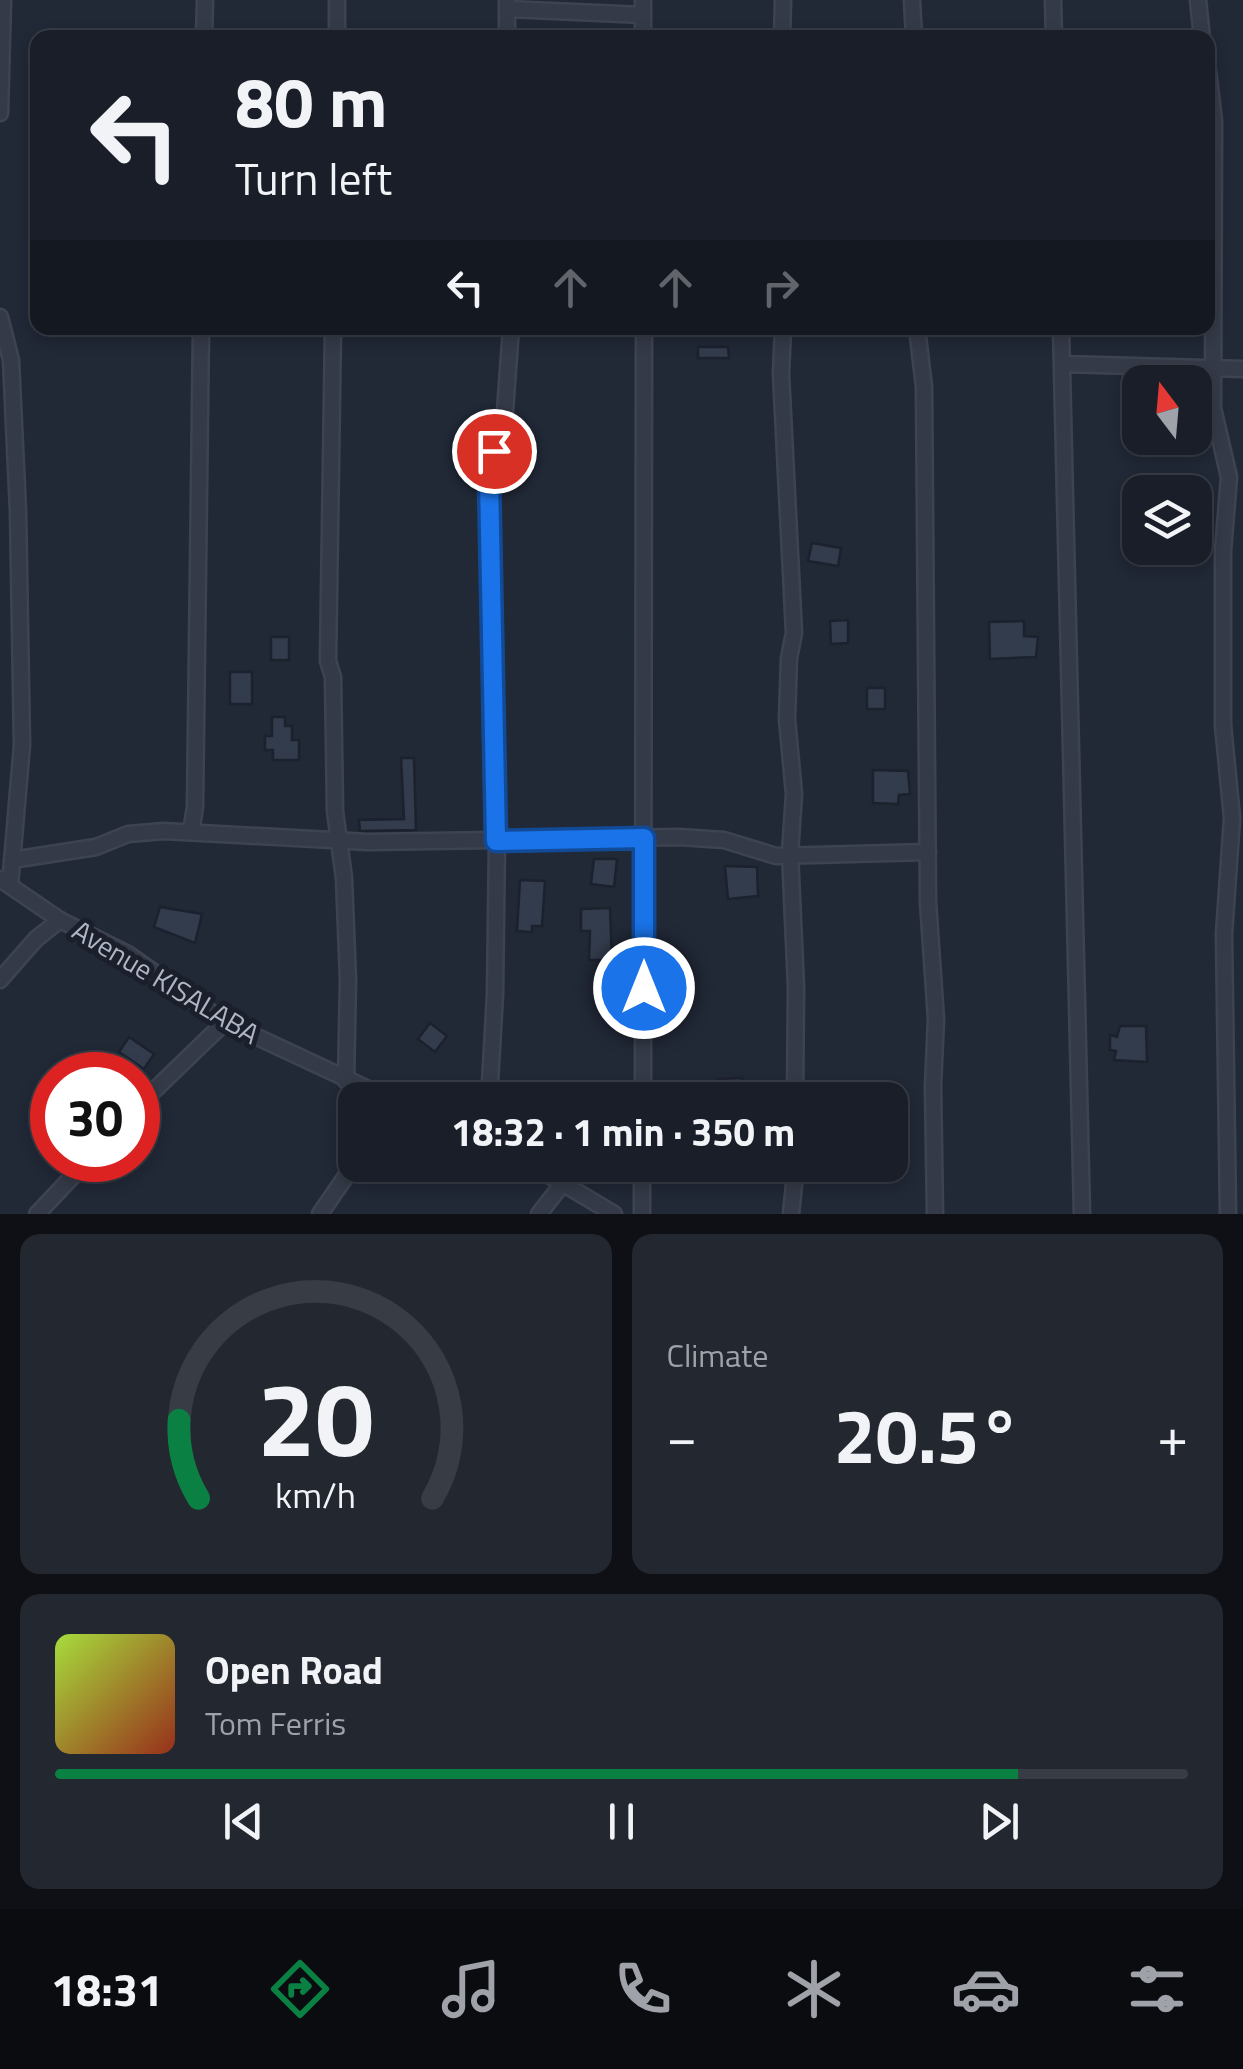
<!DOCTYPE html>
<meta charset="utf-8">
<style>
:root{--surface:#191e28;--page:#222730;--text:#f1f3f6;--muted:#9fa2a8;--line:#373c45;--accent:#0b8043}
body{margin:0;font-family:"Titillium Web",sans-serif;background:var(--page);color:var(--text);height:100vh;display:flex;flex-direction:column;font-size:38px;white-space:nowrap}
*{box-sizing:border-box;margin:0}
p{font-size:32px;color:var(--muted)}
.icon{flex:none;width:55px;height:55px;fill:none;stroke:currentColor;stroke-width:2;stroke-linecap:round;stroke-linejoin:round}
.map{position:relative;height:1214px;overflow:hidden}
.side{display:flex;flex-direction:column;gap:20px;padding:20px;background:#0e1016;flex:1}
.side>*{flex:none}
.guide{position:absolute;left:30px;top:30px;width:1185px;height:305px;border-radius:20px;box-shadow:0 5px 15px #0003,0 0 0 2px var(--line);background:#191e28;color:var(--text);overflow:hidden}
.needle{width:65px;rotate:344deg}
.buttons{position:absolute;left:1122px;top:365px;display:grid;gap:20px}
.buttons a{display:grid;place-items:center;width:90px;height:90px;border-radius:20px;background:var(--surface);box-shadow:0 5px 15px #0003,0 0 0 2px var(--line);font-size:50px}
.speed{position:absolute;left:30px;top:1052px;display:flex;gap:20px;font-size:50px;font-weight:700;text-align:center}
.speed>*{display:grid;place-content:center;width:130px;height:130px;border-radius:50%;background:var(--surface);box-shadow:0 5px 15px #0003,0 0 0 2px var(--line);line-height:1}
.speed .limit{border:15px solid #d22;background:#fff;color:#111}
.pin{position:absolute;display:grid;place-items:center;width:85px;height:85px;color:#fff;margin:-42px;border:5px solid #fff;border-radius:50%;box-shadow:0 2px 10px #0007}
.me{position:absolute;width:110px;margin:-55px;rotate:0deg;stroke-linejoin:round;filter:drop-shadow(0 0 8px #0008)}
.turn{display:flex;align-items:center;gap:35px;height:210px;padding:0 40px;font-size:45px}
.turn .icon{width:130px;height:130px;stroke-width:2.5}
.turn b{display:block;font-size:70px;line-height:85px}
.lanes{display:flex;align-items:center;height:95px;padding:0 40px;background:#0003;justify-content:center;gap:50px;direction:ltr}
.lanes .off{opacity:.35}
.big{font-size:75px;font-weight:700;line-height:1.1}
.side .widget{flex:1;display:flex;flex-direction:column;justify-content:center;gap:15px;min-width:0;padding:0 35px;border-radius:20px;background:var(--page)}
.side .dial{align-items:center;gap:0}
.dial svg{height:260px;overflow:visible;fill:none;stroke:var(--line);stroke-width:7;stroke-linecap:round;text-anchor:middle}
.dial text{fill:var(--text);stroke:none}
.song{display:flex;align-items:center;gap:30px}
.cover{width:120px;height:120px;border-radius:15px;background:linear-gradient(135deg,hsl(80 70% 55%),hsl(10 70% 35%))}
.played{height:10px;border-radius:5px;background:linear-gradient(90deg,var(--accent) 85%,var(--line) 85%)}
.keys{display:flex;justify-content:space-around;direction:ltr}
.heat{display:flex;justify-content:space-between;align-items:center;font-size:55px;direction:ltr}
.side .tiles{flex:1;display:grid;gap:20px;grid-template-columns:1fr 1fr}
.widget:last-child{grid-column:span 2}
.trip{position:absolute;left:338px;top:1082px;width:570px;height:100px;border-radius:20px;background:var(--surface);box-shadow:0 5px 15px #0003,0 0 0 2px var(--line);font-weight:700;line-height:100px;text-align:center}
.tab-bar{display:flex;height:160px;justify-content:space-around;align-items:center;background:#0a0c10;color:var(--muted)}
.tab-bar .icon{width:70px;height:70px}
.tab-bar .on{color:var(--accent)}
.tab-bar b{font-size:45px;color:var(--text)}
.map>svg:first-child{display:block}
</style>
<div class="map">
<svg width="1243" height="1214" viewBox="0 0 1243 1214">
<rect width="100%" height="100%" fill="#212836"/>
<g fill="#333c4d" stroke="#1c212e" stroke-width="2.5">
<path d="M698,347H728L729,358H698Z"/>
<path d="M812,543L841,548L838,566L808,561Z"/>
<path d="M848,620V643L831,644L830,621Z"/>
<path d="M1024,621V636L1038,637L1036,657L990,659L989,622Z"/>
<rect x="271" y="637" width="18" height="23"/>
<rect x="230" y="672" width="22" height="32"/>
<rect x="867" y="688" width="18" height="21"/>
<path d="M272,717H285V726H292V740H299V760H273V750H265V736H272Z"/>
<path d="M401,758H414L416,830L360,831L359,820L404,819Z"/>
<path d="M873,770L908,771L910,794L899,795L898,804L873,803Z"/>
<path d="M594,859H617L614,887L591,884Z"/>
<path d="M725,866L757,867L758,896L728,899Z"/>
<path d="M520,880L545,881L542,926H532V932L517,931Z"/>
<path d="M160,907L202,914L195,943L154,927Z"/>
<path d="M610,908L612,960H589L590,931H581V909Z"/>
<path d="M430,1023L447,1036L435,1052L418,1039Z"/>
<path d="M1120,1026H1146L1147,1062L1114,1060L1116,1051L1110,1050V1035L1117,1037Z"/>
<path d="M129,1037L154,1054L144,1069L119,1052Z"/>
<path d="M742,1078L743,1093L717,1094V1079Z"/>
</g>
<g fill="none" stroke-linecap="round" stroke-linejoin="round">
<defs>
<g id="minor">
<path d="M643,0V38"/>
<path d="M912,0L914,38"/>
<path d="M1053,0L1054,38"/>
<path d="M1198,0L1202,38"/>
<path d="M507,1V38"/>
<path d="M507,9L643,15"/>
<path d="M204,38L205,0"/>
<path d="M337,38V0"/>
<path d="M782,38L783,0"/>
<path d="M1208,70L1214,121L1213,408L1229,477L1223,551V725L1232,818L1224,934L1228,1214"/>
<path d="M0,113L3,0"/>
<path d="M0,317L11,360L18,511L22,745L10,885"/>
<path d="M333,328L328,661L333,677L335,811L344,878L348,980L346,1081"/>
<path d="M783,328L781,374L794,633L789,658L787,719L794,794L790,853L796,987L795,1100"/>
<path d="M917,328L924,387L928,902L936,1019L933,1086L935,1214"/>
<path d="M1061,328L1082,1214"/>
<path d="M1062,364L1243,369"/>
<path d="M191,832L195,807L201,328"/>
<path d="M12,860L96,847L128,834L164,831L368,842L679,837L724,840L776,856L928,852"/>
<path d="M0,879L60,920L128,954L225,1022L392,1100"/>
<path d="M0,980L36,939L60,920"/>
<path d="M489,1100L495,995L497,841L489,478L494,451L504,425L511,328"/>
<path d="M643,1100L644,328"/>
<path d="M138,1106L225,1022"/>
<path d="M532,1165L614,1214"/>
<path d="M37,1214L88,1160"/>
<path d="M320,1214L355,1163"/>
<path d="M539,1214L563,1183"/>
<path d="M642,1214V1165"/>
<path d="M791,1214L796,1165"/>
</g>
</defs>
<use href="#minor" stroke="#3e4351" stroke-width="19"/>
<use href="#minor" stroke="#343a47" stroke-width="14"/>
</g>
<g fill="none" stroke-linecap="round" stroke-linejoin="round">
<defs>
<path id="route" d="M494,451L489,478L496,841L644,838V988"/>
</defs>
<use href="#route" stroke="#114b97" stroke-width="25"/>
<use href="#route" stroke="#1a73e8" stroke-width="18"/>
</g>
<g text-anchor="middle" stroke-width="10" stroke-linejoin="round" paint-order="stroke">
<g font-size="28" fill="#afb5c4" stroke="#1a1f2b">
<text transform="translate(166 982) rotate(31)" y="10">Avenue KISALABA</text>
</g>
</g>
</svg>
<div class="buttons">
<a><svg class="needle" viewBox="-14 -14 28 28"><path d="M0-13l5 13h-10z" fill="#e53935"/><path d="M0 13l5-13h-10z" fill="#9fa2a8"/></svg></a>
<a><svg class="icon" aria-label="layers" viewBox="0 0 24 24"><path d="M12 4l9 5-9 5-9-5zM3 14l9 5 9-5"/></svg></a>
</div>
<div class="speed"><div class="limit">30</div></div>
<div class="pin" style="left:494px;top:451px;background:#d93025"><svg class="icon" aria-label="arrive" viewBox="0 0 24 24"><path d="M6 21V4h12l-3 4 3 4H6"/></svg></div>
<svg class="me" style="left:644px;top:988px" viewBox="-20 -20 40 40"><circle r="17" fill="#1a73e8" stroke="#fff" stroke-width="3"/><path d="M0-11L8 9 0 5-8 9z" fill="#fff"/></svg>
<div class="trip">18:32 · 1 min · 350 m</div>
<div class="guide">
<div class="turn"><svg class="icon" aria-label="left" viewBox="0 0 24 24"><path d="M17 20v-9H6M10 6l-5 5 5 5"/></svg><div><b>80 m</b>Turn left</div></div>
<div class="lanes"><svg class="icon" aria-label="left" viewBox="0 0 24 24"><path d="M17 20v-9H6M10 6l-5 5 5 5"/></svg><svg class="icon off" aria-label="ahead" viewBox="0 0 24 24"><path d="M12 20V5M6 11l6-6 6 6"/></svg><svg class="icon off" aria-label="ahead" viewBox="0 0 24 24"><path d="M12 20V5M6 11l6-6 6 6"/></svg><svg class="icon off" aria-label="right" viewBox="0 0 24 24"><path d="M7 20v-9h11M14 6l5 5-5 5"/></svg></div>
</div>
</div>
<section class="side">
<div class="tiles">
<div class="widget dial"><svg viewBox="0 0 100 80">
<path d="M14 69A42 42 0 1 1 86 69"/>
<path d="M14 69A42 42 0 0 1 8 45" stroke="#0b8043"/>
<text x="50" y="56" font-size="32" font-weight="700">20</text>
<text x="50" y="72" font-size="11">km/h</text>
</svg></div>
<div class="widget"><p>Climate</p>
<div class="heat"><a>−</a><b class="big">20.5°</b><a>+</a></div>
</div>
<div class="widget">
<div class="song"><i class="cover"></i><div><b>Open Road</b><p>Tom Ferris</p></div></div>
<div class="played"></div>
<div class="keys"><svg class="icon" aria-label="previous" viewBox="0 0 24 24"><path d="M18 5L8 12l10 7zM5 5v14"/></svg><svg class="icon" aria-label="pause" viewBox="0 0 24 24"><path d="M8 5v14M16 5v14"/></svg><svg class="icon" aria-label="next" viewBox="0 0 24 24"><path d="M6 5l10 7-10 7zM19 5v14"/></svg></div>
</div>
</div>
</section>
<nav class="tab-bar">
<b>18:31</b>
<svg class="icon on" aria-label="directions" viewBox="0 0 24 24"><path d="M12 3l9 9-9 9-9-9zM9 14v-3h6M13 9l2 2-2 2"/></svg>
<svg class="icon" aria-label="music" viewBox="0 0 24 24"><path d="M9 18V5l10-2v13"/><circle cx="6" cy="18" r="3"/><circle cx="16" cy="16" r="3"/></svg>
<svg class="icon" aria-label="phone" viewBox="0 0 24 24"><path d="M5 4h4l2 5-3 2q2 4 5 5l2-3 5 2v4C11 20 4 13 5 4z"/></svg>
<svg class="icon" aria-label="climate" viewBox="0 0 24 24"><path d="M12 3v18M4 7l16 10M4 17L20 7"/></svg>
<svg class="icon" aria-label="car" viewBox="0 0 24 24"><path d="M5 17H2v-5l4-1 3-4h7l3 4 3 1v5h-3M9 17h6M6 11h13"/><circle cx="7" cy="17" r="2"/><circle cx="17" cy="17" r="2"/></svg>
<svg class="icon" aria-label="filters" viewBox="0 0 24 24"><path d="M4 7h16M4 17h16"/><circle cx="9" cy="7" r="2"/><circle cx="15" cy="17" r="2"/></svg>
</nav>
